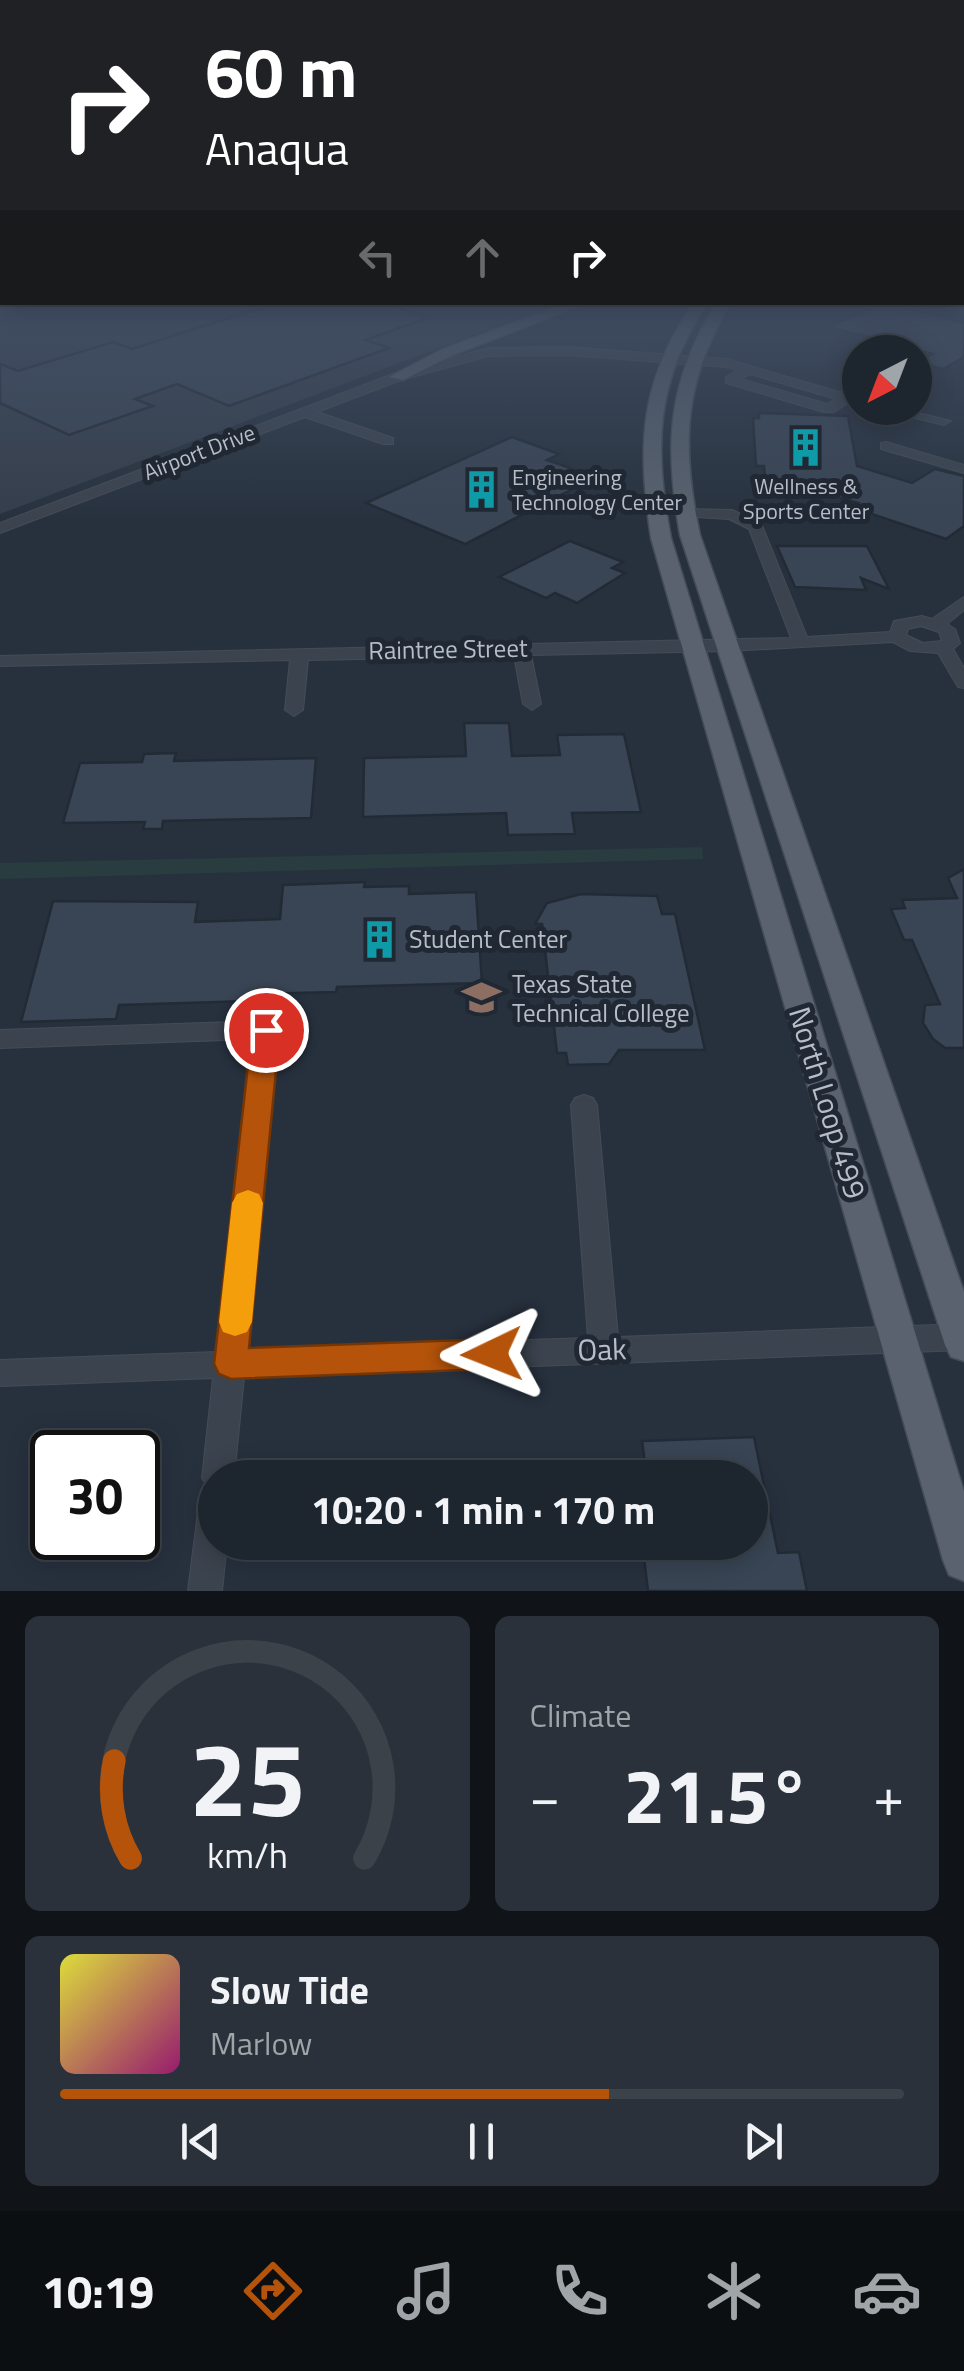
<!DOCTYPE html>
<meta charset="utf-8">
<style>
:root{--surface:#1d252e;--page:#2a313a;--text:#f1f3f6;--muted:#a0a5aa;--line:#3b424a;--accent:#b45309}
body{margin:0;font-family:"Titillium Web",sans-serif;background:var(--page);color:var(--text);height:100vh;display:flex;flex-direction:column;font-size:38px;white-space:nowrap}
*{box-sizing:border-box;margin:0}
p{font-size:32px;color:var(--muted)}
.icon{flex:none;width:55px;height:55px;fill:none;stroke:currentColor;stroke-width:2;stroke-linecap:round;stroke-linejoin:round}
.map{position:relative;height:1591px;overflow:hidden}
.sheet{display:flex;flex-direction:column;gap:25px;padding:25px;background:#101419;flex:1}
.sheet>*{flex:none}
.banner{position:absolute;left:0px;top:0px;width:965px;height:305px;box-shadow:0 5px 25px #0003,0 0 0 2px var(--line);background:#202124;color:#fff;overflow:hidden}
.needle{width:65px;rotate:222deg}
.controls{position:absolute;left:842px;top:335px;display:grid;gap:20px}
.controls a{display:grid;place-items:center;width:90px;height:90px;border-radius:50%;background:var(--surface);box-shadow:0 5px 25px #0003,0 0 0 2px var(--line);font-size:50px}
.speed{position:absolute;left:30px;top:1430px;display:flex;gap:20px;font-size:50px;font-weight:700;text-align:center}
.speed>*{display:grid;place-content:center;width:130px;height:130px;border-radius:50%;background:var(--surface);box-shadow:0 5px 25px #0003,0 0 0 2px var(--line);line-height:1}
.speed .limit{border:5px solid #111;border-radius:15px;background:#fff;color:#111}
.pin{position:absolute;display:grid;place-items:center;width:85px;height:85px;color:#fff;margin:-42px;border:5px solid #fff;border-radius:50%;box-shadow:0 2px 10px #0007}
.me{position:absolute;width:110px;margin:-55px;rotate:268deg;stroke-linejoin:round;filter:drop-shadow(0 0 8px #0008)}
.turn{display:flex;align-items:center;gap:35px;height:210px;padding:0 40px;font-size:45px}
.turn .icon{width:130px;height:130px;stroke-width:2.5}
.turn b{display:block;font-size:70px;line-height:85px}
.lanes{display:flex;align-items:center;height:95px;padding:0 40px;background:#0003;justify-content:center;gap:50px;direction:ltr}
.lanes .off{opacity:.35}
.big{font-size:75px;font-weight:700;line-height:1.1}
.sheet .tile{flex:1;display:flex;flex-direction:column;justify-content:center;gap:15px;min-width:0;padding:0 35px;border-radius:15px;background:var(--page)}
.sheet .dial{align-items:center;gap:0}
.dial svg{height:260px;overflow:visible;fill:none;stroke:var(--line);stroke-width:7;stroke-linecap:round;text-anchor:middle}
.dial text{fill:var(--text);stroke:none}
.song{display:flex;align-items:center;gap:30px}
.cover{width:120px;height:120px;border-radius:15px;background:linear-gradient(135deg,hsl(60 70% 55%),hsl(320 70% 35%))}
.played{height:10px;border-radius:5px;background:linear-gradient(90deg,var(--accent) 65%,var(--line) 65%)}
.keys{display:flex;justify-content:space-around;direction:ltr}
.heat{display:flex;justify-content:space-between;align-items:center;font-size:55px;direction:ltr}
.sheet .tiles{flex:1;display:grid;gap:25px;grid-template-columns:1fr 1fr}
.tile:last-child{grid-column:span 2}
.trip{position:absolute;left:198px;top:1460px;width:570px;height:100px;border-radius:50px;background:var(--surface);box-shadow:0 5px 25px #0003,0 0 0 2px var(--line);font-weight:700;line-height:100px;text-align:center}
.menu{display:flex;height:160px;justify-content:space-around;align-items:center;background:#0c0f12;color:var(--muted)}
.menu .icon{width:70px;height:70px}
.menu .current{color:var(--accent)}
.menu b{font-size:45px;color:var(--text)}
.map>svg:first-child{display:block}
</style>
<div class="map">
<svg width="964" height="1591" viewBox="0 0 964 1591">
<rect width="100%" height="100%" fill="#27313e"/>
<path fill="#353e4b" d="M0,299L2,302L558,303L0,514Z"/>
<path fill="#293c3f" d="M702,847L703,859L0,879V863Z"/>
<g fill="none" stroke-linecap="round" stroke-linejoin="round">
<path fill="#1b283c" fill-rule="evenodd" d="M176,302H212L207,305Z"/>
</g>
<g fill="#394554" stroke="#222a35" stroke-width="2.5">
<path d="M280,302H381L428,318L365,340L389,348L229,406L177,384L135,399L153,406L69,435L0,403V364L18,371L113,342L132,349Z"/>
<path d="M884,302L964,323V357L943,369L918,362L933,354L829,327Z"/>
<path d="M759,413L848,416L857,466L912,483L935,469L964,476V526L946,539L851,507L858,503L765,476L764,466H756L753,418H759Z"/>
<path d="M512,437L559,454L547,460L596,477L465,544L366,503Z"/>
<path d="M570,541L623,562L612,568L625,573L577,603L555,593L546,598L499,577Z"/>
<path d="M777,546H867L889,589L861,578L866,590L795,587Z"/>
<path d="M464,723H509L512,756L560,755L557,735L624,734L641,812L572,813L575,834L508,835L506,813L363,817L364,758L466,756Z"/>
<path d="M176,753L174,761L316,758L311,818L163,821L162,829H143L145,822L63,823L80,763L142,762L144,754Z"/>
<path d="M964,869V1048H945L933,1039L923,1023L925,1005L940,1004L912,940H904L891,909L905,908L902,900L957,898L948,878Z"/>
<path d="M365,882L364,887L409,886V894L476,892L482,983L337,987L336,992L252,994L251,1001L119,1005L116,1019L21,1022L53,901L198,902L195,922L280,919L283,885Z"/>
<path d="M581,894L657,896L662,914H675L705,1050H619L609,1064L568,1065L566,1053H557L542,924H535L547,903Z"/>
<path d="M754,1437L778,1553L799,1552L807,1591H648L644,1558L658,1557L656,1542H750V1478H647L642,1441Z"/>
</g>
<g fill="none" stroke-linecap="round" stroke-linejoin="round">
<defs>
<g id="minor">
<path d="M942,302L964,303V310L943,304Z"/>
<path d="M568,347L726,359L860,398V406L848,403L834,412H824L726,383V377L738,370L725,367L568,355L488,356L401,380L317,412L393,438V444H383L305,417L0,533V523L393,374L488,348ZM750,374L836,399L827,404L741,379Z"/>
<path d="M874,408H898L951,421L944,425Z"/>
<path d="M886,442L964,465V473L881,449V443Z"/>
<path d="M685,509L732,510L761,523L807,637L890,632L894,621L922,616L932,619L964,597V610L947,624L955,629L960,643L953,649L964,668V688L958,687L938,653L910,651L893,642L729,651L531,655L541,704L532,710L523,704L514,656L308,660L303,710L294,716L285,710L290,660L0,666V656L791,638L749,529L729,519L680,516V510ZM921,626L939,632L942,641L923,643L906,635L908,629Z"/>
<path d="M266,1021L275,1024L278,1030L247,1350L588,1338L571,1105L575,1098L584,1095L593,1098L597,1105L618,1337L964,1324V1350L244,1377L234,1478H215V1542H227L222,1591H188L199,1504L203,1493L210,1490L202,1478L213,1378L0,1386V1360L217,1352L253,1039L0,1048V1030Z"/>
</g>
<g id="major">
<path d="M569,302H590L453,355L403,380L389,377L443,349Z"/>
<path d="M694,302H708C655,382 654,446 671,538L964,1492V1581L949,1575L943,1560L651,538C637,445 639,382 694,302Z"/>
<path d="M717,302H731C683,383 681,445 700,535L964,1292V1361L951,1357L945,1345L680,535C664,444 667,382 717,302Z"/>
</g>
</defs>
<use href="#minor" stroke="#444c57" stroke-width="2"/>
<use href="#major" stroke="#444c57" stroke-width="3"/>
<use href="#minor" fill="#3b434e" fill-rule="evenodd"/>
<use href="#major" fill="#59626e" fill-rule="evenodd"/>
</g>
<linearGradient id="sky" x2="0" y2="1"><stop stop-color="#151b22"/><stop offset="0.57" stop-color="#414e63"/><stop offset="1" stop-color="#414e63" stop-opacity="0"/></linearGradient>
<rect width="964" height="522" fill="url(#sky)"/>
<path fill="#b45309" stroke="#753606" stroke-width="2.5" d="M266,1020L280,1030L249,1348L492,1339L504,1344L509,1354L504,1365L492,1369L231,1379L219,1374L214,1364L252,1030Z"/>
<path fill="#f59e0b" d="M248,1190L259,1194L263,1203L252,1322L247,1332L235,1336L223,1332L219,1322L232,1203L237,1194Z"/>
<defs>
<symbol id="building-bare" viewBox="-9 -9 18 18"><path d="M-4-6H4V6H1V3H-1V6H-4ZM-2.5-4.3h1.7v1.8h-1.7ZM.8-4.3h1.7v1.8H.8ZM-2.5-1h1.7V.8h-1.7ZM.8-1h1.7V.8H.8Z" fill="#0f9aa8" stroke="#202833" stroke-width="2.5" paint-order="stroke"/></symbol>
<symbol id="university-bare" viewBox="-9 -9 18 18"><path d="M0-5L7-2L0 1L-7-2ZM-4 1L0 2.5L4 1V4Q0 6-4 4Z" fill="#8d6e63" stroke="#202833" stroke-width="2.5" paint-order="stroke"/></symbol>
</defs>
<g fill-rule="evenodd">
<use href="#building-bare" x="778" y="420" width="55" height="55"/>
<use href="#building-bare" x="454" y="462" width="55" height="55"/>
<use href="#building-bare" x="352" y="912" width="55" height="55"/>
<use href="#university-bare" x="454" y="970" width="55" height="55"/>
</g>
<g text-anchor="middle" stroke-width="10" stroke-linejoin="round" paint-order="stroke">
<g font-size="22" fill="#b7bec9" stroke="#202833">
<text transform="translate(199 452) rotate(-21)" y="8">Airport Drive</text>
</g>
<g font-size="22" fill="#b7bec9" stroke="#202833" text-anchor="start">
<text x="512" y="485">Engineering<tspan x="512" dy="25">Technology Center</tspan></text>
<text x="806" y="494" text-anchor="middle">Wellness &amp;<tspan x="806" dy="25">Sports Center</tspan></text>
</g>
<g font-size="25" fill="#b7bec9" stroke="#202833">
<text transform="translate(448 649) rotate(-1)" y="9">Raintree Street</text>
</g>
<g font-size="25" fill="#b7bec9" stroke="#202833" text-anchor="start">
<text x="409" y="948">Student Center</text>
<text x="512" y="993">Texas State<tspan x="512" dy="29">Technical College</tspan></text>
</g>
<g font-size="30" fill="#b7bec9" stroke="#202833">
<text transform="translate(827 1103) rotate(73)" y="10">North Loop 499</text>
<text transform="translate(602 1350) rotate(-2)" y="10">Oak</text>
</g>
</g>
</svg>
<div class="controls">
<a><svg class="needle" viewBox="-14 -14 28 28"><path d="M0-13l5 13h-10z" fill="#e53935"/><path d="M0 13l5-13h-10z" fill="#a0a5aa"/></svg></a>
</div>
<div class="speed"><div class="limit">30</div></div>
<div class="pin" style="left:266px;top:1030px;background:#d93025"><svg class="icon" aria-label="arrive" viewBox="0 0 24 24"><path d="M6 21V4h12l-3 4 3 4H6"/></svg></div>
<svg class="me" style="left:492px;top:1354px" viewBox="-20 -20 40 40"><path d="M0-17L14 15 0 8-14 15z" fill="#b45309" stroke="#fff" stroke-width="4"/></svg>
<div class="trip">10:20 · 1 min · 170 m</div>
<div class="banner">
<div class="turn"><svg class="icon" aria-label="right" viewBox="0 0 24 24"><path d="M7 20v-9h11M14 6l5 5-5 5"/></svg><div><b>60 m</b>Anaqua</div></div>
<div class="lanes"><svg class="icon off" aria-label="left" viewBox="0 0 24 24"><path d="M17 20v-9H6M10 6l-5 5 5 5"/></svg><svg class="icon off" aria-label="ahead" viewBox="0 0 24 24"><path d="M12 20V5M6 11l6-6 6 6"/></svg><svg class="icon" aria-label="right" viewBox="0 0 24 24"><path d="M7 20v-9h11M14 6l5 5-5 5"/></svg></div>
</div>
</div>
<section class="sheet">
<div class="tiles">
<div class="tile dial"><svg viewBox="0 0 100 80">
<path d="M14 69A42 42 0 1 1 86 69"/>
<path d="M14 69A42 42 0 0 1 9 39" stroke="#b45309"/>
<text x="50" y="56" font-size="32" font-weight="700">25</text>
<text x="50" y="72" font-size="11">km/h</text>
</svg></div>
<div class="tile"><p>Climate</p>
<div class="heat"><a>−</a><b class="big">21.5°</b><a>+</a></div>
</div>
<div class="tile">
<div class="song"><i class="cover"></i><div><b>Slow Tide</b><p>Marlow</p></div></div>
<div class="played"></div>
<div class="keys"><svg class="icon" aria-label="previous" viewBox="0 0 24 24"><path d="M18 5L8 12l10 7zM5 5v14"/></svg><svg class="icon" aria-label="pause" viewBox="0 0 24 24"><path d="M8 5v14M16 5v14"/></svg><svg class="icon" aria-label="next" viewBox="0 0 24 24"><path d="M6 5l10 7-10 7zM19 5v14"/></svg></div>
</div>
</div>
</section>
<nav class="menu">
<b>10:19</b>
<svg class="icon current" aria-label="directions" viewBox="0 0 24 24"><path d="M12 3l9 9-9 9-9-9zM9 14v-3h6M13 9l2 2-2 2"/></svg>
<svg class="icon" aria-label="music" viewBox="0 0 24 24"><path d="M9 18V5l10-2v13"/><circle cx="6" cy="18" r="3"/><circle cx="16" cy="16" r="3"/></svg>
<svg class="icon" aria-label="phone" viewBox="0 0 24 24"><path d="M5 4h4l2 5-3 2q2 4 5 5l2-3 5 2v4C11 20 4 13 5 4z"/></svg>
<svg class="icon" aria-label="climate" viewBox="0 0 24 24"><path d="M12 3v18M4 7l16 10M4 17L20 7"/></svg>
<svg class="icon" aria-label="car" viewBox="0 0 24 24"><path d="M5 17H2v-5l4-1 3-4h7l3 4 3 1v5h-3M9 17h6M6 11h13"/><circle cx="7" cy="17" r="2"/><circle cx="17" cy="17" r="2"/></svg>
</nav>
